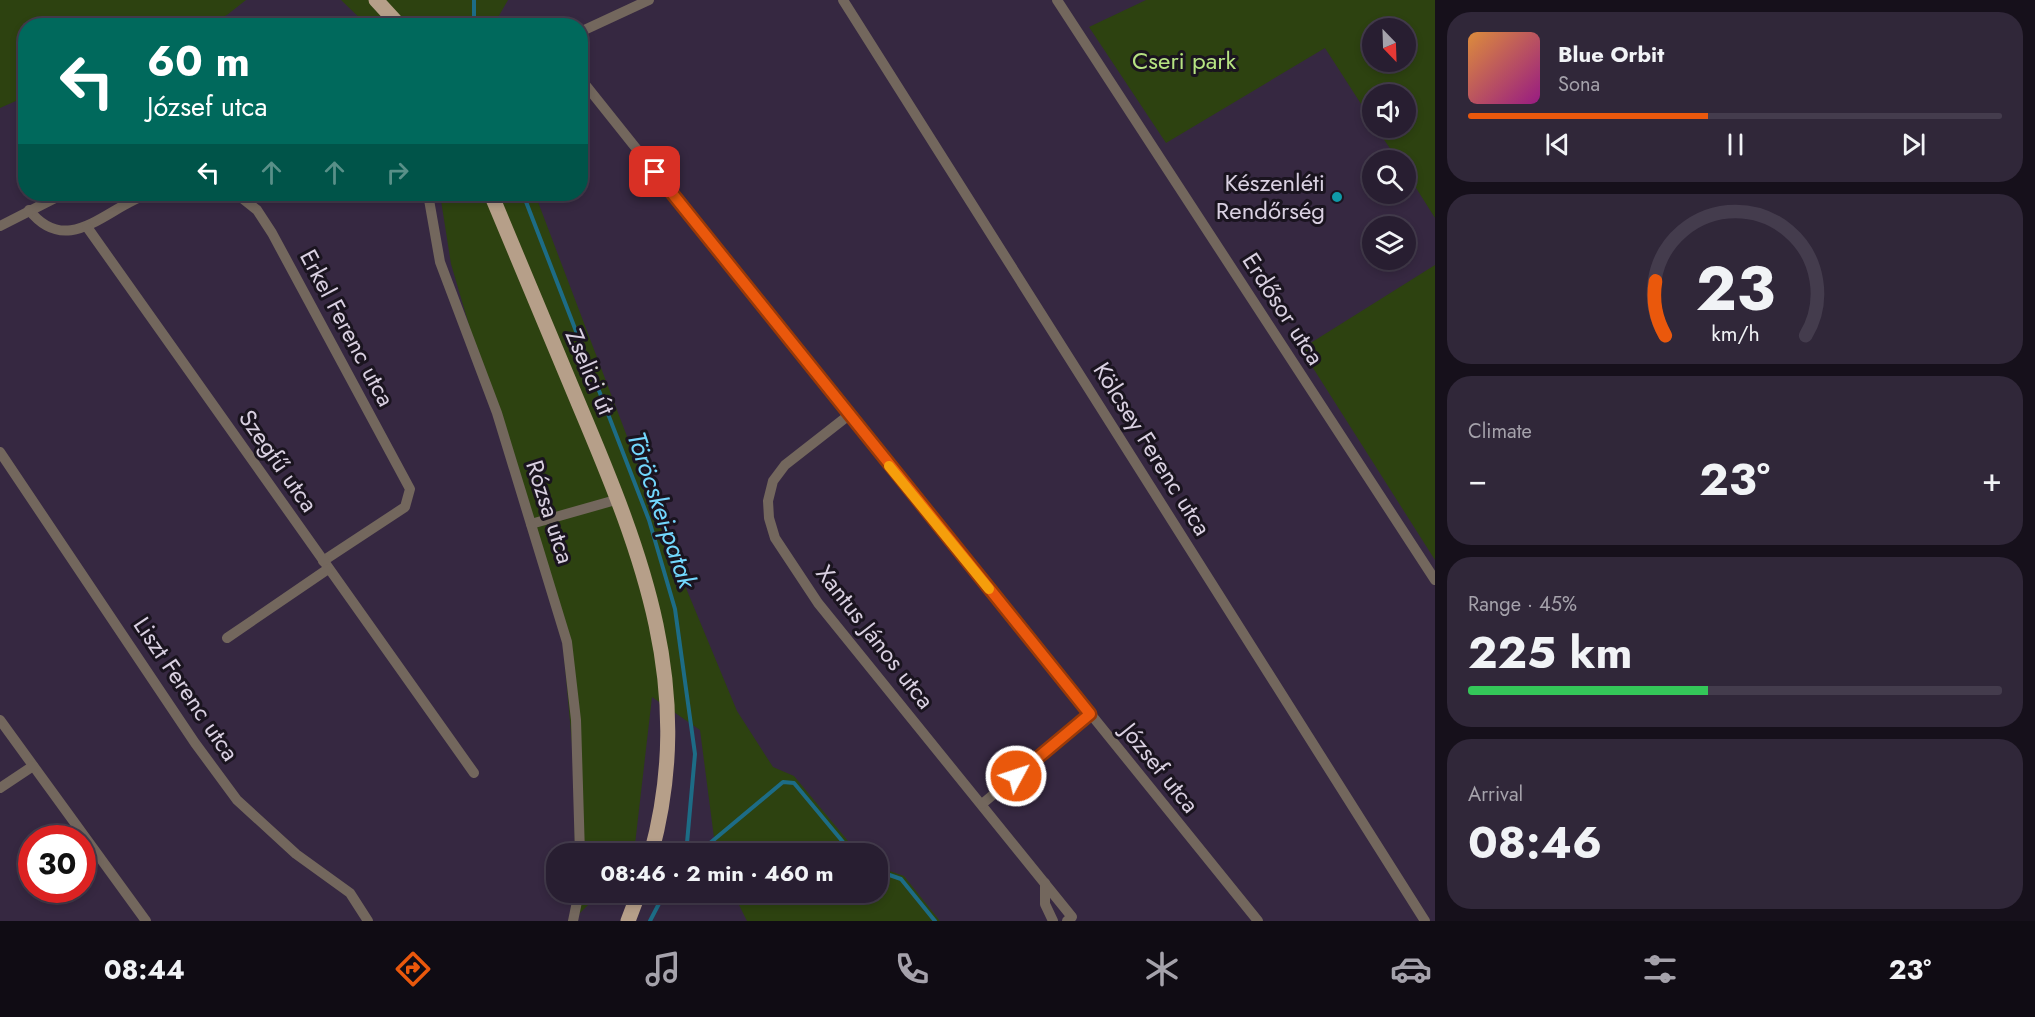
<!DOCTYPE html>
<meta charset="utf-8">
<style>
:root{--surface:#281e31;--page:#302739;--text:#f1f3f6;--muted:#a5a2ab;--line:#443c4d;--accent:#ea580c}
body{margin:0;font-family:Jost,sans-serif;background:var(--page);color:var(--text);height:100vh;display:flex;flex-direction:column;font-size:22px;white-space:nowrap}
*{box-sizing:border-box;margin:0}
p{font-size:20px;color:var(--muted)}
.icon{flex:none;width:33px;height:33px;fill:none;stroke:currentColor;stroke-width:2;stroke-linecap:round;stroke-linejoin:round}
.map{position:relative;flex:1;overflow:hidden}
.side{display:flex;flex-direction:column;gap:12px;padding:12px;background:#16101b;width:600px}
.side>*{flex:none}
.top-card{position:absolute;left:18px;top:18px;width:570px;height:183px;border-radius:24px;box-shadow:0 3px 9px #0003,0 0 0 2px var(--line);background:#00695c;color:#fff;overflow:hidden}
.needle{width:39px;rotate:157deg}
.buttons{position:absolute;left:1362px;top:18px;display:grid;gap:12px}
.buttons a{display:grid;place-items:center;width:54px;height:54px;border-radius:50%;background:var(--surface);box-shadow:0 3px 9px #0003,0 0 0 2px var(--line);font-size:30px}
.speed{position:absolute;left:18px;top:825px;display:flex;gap:12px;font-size:30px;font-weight:700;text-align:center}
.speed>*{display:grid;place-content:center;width:78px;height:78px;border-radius:50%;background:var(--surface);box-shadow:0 3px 9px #0003,0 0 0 2px var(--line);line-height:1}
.speed .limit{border:9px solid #d22;background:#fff;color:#111}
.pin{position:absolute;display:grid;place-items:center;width:51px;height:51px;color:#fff;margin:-26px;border-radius:12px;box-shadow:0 3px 9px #0006}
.me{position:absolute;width:66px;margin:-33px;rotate:50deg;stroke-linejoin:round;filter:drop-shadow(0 0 4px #0008)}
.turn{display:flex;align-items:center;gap:21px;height:126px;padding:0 30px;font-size:27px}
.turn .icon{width:78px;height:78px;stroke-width:2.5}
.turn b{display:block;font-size:42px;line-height:51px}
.lanes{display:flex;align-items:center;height:57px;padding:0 30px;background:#0003;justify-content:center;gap:30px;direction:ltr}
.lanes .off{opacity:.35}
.big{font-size:45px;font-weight:700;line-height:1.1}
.side .tile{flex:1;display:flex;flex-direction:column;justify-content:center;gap:9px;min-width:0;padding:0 21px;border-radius:24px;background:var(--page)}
.side .dial{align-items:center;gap:0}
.dial svg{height:156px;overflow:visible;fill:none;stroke:var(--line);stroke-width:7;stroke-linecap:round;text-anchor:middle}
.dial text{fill:var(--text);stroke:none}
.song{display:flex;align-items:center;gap:18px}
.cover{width:72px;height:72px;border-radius:9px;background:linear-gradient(135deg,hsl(30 70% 55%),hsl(310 70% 35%))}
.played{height:6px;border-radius:3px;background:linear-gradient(90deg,var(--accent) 45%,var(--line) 45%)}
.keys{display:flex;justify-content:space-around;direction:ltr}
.heat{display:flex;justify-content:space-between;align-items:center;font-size:33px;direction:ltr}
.charge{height:9px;border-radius:4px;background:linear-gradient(90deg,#34c759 45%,var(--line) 0)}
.trip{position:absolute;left:546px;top:843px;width:342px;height:60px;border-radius:24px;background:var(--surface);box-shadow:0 3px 9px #0003,0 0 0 2px var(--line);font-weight:700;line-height:60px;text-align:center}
.tabs{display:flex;height:96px;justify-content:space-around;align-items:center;background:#100c14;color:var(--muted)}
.tabs .icon{width:42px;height:42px}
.tabs .current{color:var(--accent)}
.tabs b{font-size:27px;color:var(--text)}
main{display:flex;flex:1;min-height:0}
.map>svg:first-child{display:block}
</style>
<main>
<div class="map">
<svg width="1435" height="921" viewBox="0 0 1435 921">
<rect width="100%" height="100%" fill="#362841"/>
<g fill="#2d4210" fill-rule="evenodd">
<path d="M0,0H246L227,15L204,25L26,26L25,97L0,108Z"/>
<path d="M341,0H508L493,26L367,25Z"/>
<path d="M1146,0H1435V218L1406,172V160H1398L1376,128H1406V94H1372V121L1325,48L1166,143L1089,27ZM1406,28V62H1372V28Z"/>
<path d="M440,194H535L669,547L737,711L773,767L794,776L858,853H716L700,730L652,697L634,853H575L574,766L563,644L451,264Z"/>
<path d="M1435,265V560L1301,349Z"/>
<path d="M878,867L904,876L940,921H747L733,893L878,892Z"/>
<path d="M576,892L600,893L576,917Z"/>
</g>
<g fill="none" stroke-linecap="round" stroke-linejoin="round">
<g stroke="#1d6c86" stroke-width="4">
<path d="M474,0V26"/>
<path d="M523,194L649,520L675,609L695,754L686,854"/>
<path d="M686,854L710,843L783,782L794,783L853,854"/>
<path d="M878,871L901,879L935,921"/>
<path d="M650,921L665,892"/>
</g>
<g stroke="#73675d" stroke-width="10">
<path d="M843,0L1425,921"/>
<path d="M1057,0L1435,580"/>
<path d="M580,32L649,0"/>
<path d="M580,78L849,415L1258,921"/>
<path d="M237,194L257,210L272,233L410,489L405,507L323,561"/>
<path d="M428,194L440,262L497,413L567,642L576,720L580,854"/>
<path d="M29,210C68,259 107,207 148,194"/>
<path d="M0,226L63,194"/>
<path d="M87,227L474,773"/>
<path d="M849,415L785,465L773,481L768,501L769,518L775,538L818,603L1072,917L1067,921"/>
<path d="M0,452L195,743L237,800L296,854L350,893L368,921"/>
<path d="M531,524L619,499"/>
<path d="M227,638L328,569"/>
<path d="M0,720L146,921"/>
<path d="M0,788L33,766"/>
<path d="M982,804L1090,714"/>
<path d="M1045,883V904L1053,921"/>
<path d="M573,921L579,892"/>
</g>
<g stroke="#b69f89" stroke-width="15">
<path d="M376,0L400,26"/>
<path d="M491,194C521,265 550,336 580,407C643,556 696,689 651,854"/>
<path d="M628,921L639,892"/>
</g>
</g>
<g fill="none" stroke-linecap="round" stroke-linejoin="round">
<defs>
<path id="route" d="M655,172L1090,714L1016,776"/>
</defs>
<use href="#route" stroke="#983908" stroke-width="15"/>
<use href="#route" stroke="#ea580c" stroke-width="10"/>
<path stroke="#f59e0b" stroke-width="10" d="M889,466L989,589"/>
</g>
<circle fill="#0f9aa8" stroke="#1a141f" stroke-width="2" cx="1337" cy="197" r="6"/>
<g text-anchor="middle" stroke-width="6" stroke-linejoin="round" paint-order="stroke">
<g font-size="24" fill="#b6e382" stroke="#1a141f">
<text x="1184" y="69">Cseri park</text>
</g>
<g font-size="24" fill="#d9d0e1" stroke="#1a141f" text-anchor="end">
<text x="1325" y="191">Készenléti<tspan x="1325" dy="28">Rendőrség</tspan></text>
</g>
<g font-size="24" fill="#d9d0e1" stroke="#1a141f">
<text transform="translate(1283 309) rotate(57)" y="8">Erdősor utca</text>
<text transform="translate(347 328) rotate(62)" y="8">Erkel Ferenc utca</text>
<text transform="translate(590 372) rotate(67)" y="8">Zselici út</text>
<text transform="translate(1152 449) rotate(58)" y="8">Kölcsey Ferenc utca</text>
<text transform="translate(278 461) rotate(55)" y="8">Szegfű utca</text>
<text transform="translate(550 512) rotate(72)" y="8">Rózsa utca</text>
<text transform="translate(875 637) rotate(52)" y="8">Xantus János utca</text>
<text transform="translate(186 689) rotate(56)" y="8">Liszt Ferenc utca</text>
<text transform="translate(1160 768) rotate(51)" y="8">József utca</text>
</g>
<g font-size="26" font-style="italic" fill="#72d7fd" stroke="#1a141f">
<text transform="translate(662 510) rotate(71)" y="9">Töröcskei-patak</text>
</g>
</g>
</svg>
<div class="buttons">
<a><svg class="needle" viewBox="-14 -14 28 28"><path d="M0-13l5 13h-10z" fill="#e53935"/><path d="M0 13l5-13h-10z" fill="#a5a2ab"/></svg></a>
<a><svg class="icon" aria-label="sound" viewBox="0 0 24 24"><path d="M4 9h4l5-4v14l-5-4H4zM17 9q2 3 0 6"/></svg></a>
<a><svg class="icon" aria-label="search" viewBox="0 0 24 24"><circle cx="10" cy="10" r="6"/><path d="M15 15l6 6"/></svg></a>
<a><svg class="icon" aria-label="layers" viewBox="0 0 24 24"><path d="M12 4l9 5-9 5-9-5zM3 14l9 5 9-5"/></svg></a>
</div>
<div class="speed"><div class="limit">30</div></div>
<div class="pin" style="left:655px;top:172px;background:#d93025"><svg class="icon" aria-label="arrive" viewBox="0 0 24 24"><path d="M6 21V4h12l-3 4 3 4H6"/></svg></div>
<svg class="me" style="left:1016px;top:776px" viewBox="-20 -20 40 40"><circle r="17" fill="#ea580c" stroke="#fff" stroke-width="3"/><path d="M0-11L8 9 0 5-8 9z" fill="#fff"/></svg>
<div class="trip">08:46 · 2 min · 460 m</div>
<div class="top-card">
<div class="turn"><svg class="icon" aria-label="left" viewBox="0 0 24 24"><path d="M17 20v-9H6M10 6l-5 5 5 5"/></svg><div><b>60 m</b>József utca</div></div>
<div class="lanes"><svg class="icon" aria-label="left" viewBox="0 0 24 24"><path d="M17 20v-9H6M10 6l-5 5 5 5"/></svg><svg class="icon off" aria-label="ahead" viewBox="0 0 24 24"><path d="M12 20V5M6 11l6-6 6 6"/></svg><svg class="icon off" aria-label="ahead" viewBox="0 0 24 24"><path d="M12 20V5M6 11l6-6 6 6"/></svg><svg class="icon off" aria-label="right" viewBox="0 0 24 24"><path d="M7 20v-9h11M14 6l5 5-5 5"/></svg></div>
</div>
</div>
<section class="side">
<div class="tile">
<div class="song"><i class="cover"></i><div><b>Blue Orbit</b><p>Sona</p></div></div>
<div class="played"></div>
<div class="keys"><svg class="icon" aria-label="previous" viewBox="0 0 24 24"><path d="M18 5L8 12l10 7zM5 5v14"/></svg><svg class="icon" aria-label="pause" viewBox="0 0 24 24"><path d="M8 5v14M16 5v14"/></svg><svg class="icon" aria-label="next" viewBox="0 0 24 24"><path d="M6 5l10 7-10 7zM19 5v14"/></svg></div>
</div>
<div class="tile dial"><svg viewBox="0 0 100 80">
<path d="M14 69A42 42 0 1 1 86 69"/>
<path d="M14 69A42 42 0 0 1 9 41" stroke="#ea580c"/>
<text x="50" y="56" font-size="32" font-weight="700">23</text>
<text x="50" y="72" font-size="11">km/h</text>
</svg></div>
<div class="tile"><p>Climate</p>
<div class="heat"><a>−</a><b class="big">23°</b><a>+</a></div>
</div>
<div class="tile"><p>Range · 45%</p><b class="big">225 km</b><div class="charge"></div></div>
<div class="tile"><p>Arrival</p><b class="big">08:46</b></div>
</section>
</main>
<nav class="tabs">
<b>08:44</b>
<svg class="icon current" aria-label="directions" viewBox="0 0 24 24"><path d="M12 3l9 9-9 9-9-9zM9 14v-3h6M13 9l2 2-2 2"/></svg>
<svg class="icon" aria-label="music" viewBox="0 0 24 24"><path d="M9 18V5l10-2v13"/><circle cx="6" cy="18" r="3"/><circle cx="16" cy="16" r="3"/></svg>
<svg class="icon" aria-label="phone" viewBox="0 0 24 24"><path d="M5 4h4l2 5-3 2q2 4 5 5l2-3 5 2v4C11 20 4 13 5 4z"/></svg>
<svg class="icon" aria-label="climate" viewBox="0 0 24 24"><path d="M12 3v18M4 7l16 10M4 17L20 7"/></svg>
<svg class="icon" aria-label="car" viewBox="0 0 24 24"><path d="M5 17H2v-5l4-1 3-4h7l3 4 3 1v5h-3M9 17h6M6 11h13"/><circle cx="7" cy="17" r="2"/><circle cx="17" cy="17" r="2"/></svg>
<svg class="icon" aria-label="filters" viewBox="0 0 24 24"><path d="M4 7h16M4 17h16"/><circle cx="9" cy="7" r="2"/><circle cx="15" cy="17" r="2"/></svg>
<b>23°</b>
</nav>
